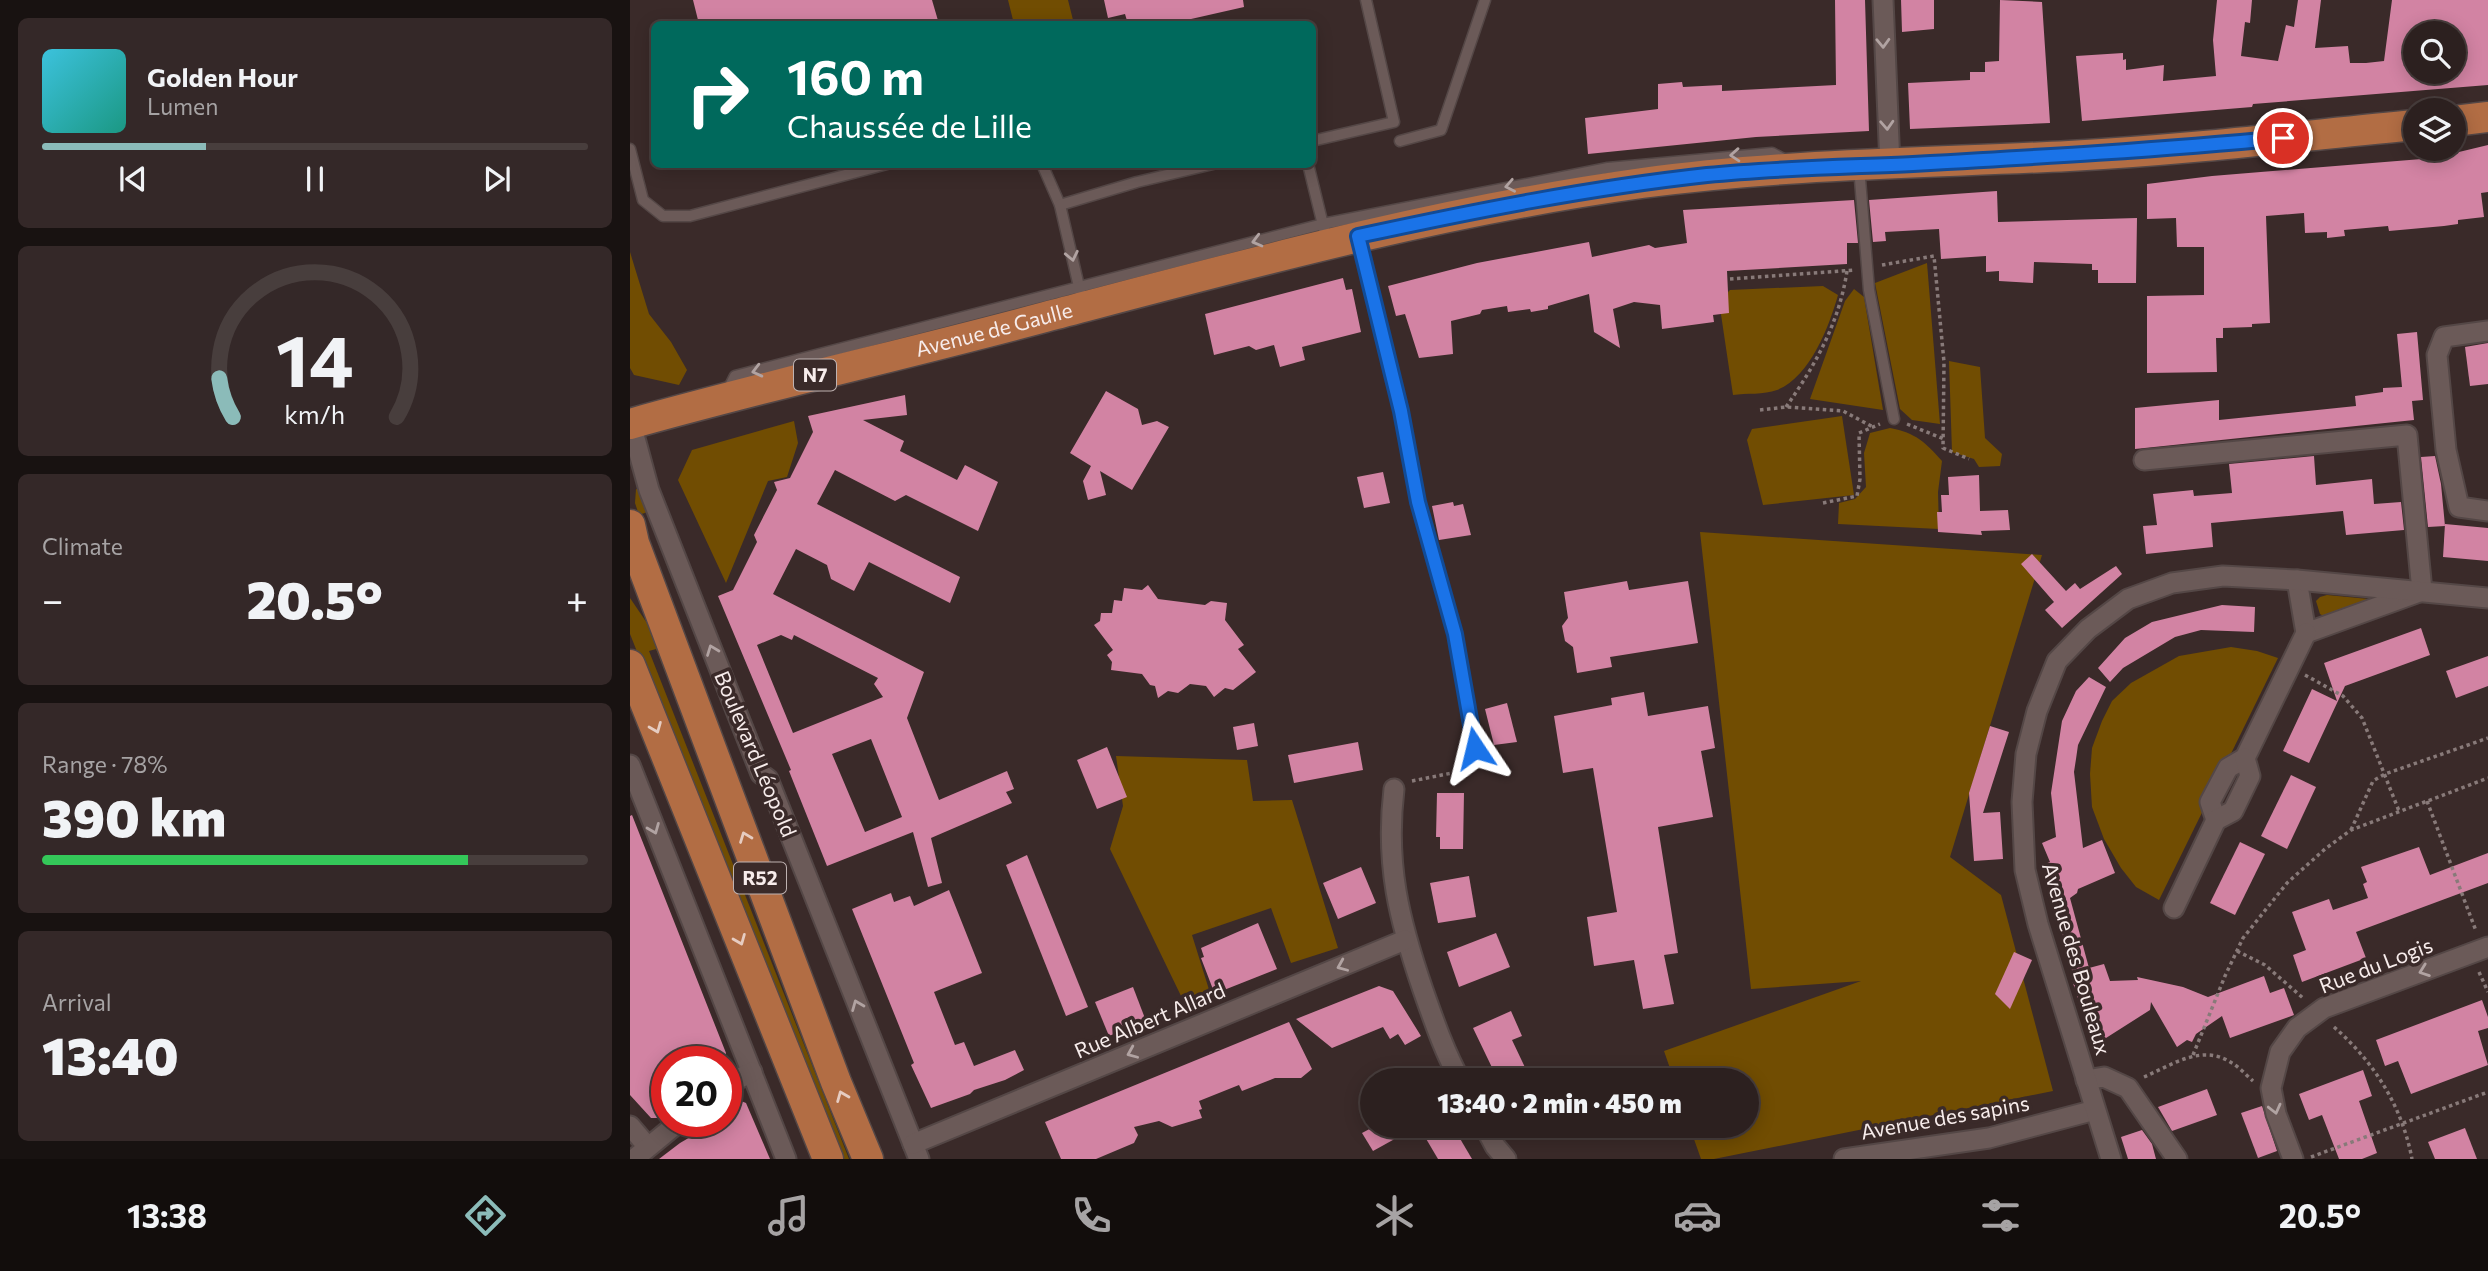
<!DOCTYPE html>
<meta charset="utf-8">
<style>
:root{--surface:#2c201f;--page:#342828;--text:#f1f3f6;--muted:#a6a3a4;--line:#483e3d;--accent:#8bbbb9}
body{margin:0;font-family:Commissioner,sans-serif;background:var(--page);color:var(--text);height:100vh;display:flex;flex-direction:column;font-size:26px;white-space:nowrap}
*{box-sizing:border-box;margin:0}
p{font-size:23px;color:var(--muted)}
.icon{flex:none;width:38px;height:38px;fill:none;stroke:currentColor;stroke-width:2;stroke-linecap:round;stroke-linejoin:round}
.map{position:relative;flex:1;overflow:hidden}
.drawer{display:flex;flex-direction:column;gap:18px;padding:18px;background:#181211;width:630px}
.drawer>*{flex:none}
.top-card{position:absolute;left:21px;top:21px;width:665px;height:147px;border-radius:10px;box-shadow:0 4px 18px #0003,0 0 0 2px var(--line);background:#00695c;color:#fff;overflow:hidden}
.controls{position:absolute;left:1773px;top:21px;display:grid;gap:14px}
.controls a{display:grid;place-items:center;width:63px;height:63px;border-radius:50%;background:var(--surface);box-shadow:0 4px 18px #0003,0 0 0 2px var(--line);font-size:35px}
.speed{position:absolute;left:21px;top:1046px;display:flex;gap:14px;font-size:35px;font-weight:700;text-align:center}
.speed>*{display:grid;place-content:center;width:91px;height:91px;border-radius:50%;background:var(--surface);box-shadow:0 4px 18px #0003,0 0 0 2px var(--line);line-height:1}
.speed .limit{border:10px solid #d22;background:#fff;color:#111}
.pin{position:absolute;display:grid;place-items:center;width:60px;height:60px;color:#fff;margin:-30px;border:4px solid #fff;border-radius:50%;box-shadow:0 2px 7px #0007}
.me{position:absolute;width:77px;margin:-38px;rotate:350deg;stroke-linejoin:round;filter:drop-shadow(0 0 5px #0008)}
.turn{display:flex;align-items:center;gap:24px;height:147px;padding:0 21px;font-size:32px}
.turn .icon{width:91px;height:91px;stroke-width:2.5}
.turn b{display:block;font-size:49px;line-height:60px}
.big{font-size:52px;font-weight:800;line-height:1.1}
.drawer .card{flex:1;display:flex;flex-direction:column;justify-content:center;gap:10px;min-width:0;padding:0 24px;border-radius:10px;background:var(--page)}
.drawer .dial{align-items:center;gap:0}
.dial svg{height:182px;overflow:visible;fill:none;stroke:var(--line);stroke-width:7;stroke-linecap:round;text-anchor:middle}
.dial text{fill:var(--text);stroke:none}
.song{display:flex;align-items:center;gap:21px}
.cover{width:84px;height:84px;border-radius:10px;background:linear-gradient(135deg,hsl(190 70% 55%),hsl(170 70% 35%))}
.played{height:7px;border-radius:4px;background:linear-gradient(90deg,var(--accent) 30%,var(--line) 30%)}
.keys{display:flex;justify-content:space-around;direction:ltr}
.heat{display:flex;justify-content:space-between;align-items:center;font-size:38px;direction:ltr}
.charge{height:10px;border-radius:5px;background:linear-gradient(90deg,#34c759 78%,var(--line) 0)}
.trip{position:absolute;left:730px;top:1068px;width:399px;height:70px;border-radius:35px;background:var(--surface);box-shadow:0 4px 18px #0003,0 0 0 2px var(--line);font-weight:800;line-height:70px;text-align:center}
.menu{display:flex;height:112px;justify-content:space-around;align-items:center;background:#120d0c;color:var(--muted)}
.menu .icon{width:49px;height:49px}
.menu .selected{color:var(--accent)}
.menu b{font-size:32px;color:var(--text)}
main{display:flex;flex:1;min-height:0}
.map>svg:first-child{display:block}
</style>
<main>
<section class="drawer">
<div class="card">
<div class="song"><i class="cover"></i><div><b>Golden Hour</b><p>Lumen</p></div></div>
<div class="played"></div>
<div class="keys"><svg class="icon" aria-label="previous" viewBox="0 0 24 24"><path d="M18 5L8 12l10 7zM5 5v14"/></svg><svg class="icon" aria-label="pause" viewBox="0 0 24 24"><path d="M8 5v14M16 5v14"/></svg><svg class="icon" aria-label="next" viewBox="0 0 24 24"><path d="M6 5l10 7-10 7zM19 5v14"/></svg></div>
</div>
<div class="card dial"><svg viewBox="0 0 100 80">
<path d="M14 69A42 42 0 1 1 86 69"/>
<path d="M14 69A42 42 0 0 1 8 52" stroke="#8bbbb9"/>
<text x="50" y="56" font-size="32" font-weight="700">14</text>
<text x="50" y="72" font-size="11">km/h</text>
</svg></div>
<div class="card"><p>Climate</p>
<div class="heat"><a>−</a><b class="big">20.5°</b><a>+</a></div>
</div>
<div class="card"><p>Range · 78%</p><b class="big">390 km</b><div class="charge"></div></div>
<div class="card"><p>Arrival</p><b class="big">13:40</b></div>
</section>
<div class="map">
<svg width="1858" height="1159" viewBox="0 0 1858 1159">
<rect width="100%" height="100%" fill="#3a2a29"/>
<g fill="#714d02">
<path d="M378,0H438L444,24H384Z"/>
<path d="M0,252L19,314L41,342L57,370L49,385L4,375L0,368Z"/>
<path d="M1297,263L1310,424L1282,420L1270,409L1245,283Z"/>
<path d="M1193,286L1208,295C1199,327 1180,377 1147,390C1134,395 1116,393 1103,395L1089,301L1100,290Z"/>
<path d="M1224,289L1234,297L1253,410L1180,399L1215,301Z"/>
<path d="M1319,361L1350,367L1355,438L1372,454L1370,466L1349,467L1344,459L1322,452Z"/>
<path d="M1212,416L1224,495L1133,505L1117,440L1122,429Z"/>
<path d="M164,421L168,443L157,477L138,481L96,583L48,480L62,450Z"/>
<path d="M1260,428C1286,433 1295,442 1312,461L1308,492L1309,529L1208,524L1209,503L1225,499L1236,487L1234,453L1240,433Z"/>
<path d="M6,489L11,490L20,511L9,515L5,503Z"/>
<path d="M1070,532L1412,555L1320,857L1371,895L1423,1091L1084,1159H1071L1059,1125H1116V1080H1044L1034,1051L1231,981L1121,989Z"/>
<path d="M1697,595L1749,600L1697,618L1690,614L1686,601L1690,597Z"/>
<path d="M0,598L36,651L230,1159L26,649L19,651L219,1159H209L0,634Z"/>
<path d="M1601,647L1627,651L1648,658L1529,900L1506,887L1491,868L1474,839L1462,807L1460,774L1462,748L1472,721L1482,701L1501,683L1549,656Z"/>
<path d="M486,756L617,760L623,801L662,800L708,948L661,963L641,908L562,935L581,996L552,998L480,849L493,806Z"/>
</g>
<g fill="#d283a3" fill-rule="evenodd">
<path d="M63,0H302L309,24H69Z"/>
<path d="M474,0H613L614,7L539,24H498L495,14L478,18Z"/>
<path d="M1205,0H1235L1239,131L1126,137L958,154L955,118L1028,109V84L1052,82L1053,87L1092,85V91L1206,85Z"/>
<path d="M1271,0H1304V29L1272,32Z"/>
<path d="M1370,0L1412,2L1420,123L1280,129L1278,83L1340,80V72H1355V62L1369,61Z"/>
<path d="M1587,0H1622L1620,23L1615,22L1611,56L1648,61L1656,25L1664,27L1668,0H1691L1685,48L1718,46L1720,63H1736L1754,61L1762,0H1858V85L1623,104L1622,107L1452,121L1446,56L1493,53V60L1496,59V70L1534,65L1533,81L1586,76L1583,40ZM1785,33H1824V72H1785Z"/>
<path d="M1858,145V192L1851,193L1854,217L1828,220V224L1814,226L1759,231L1758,226L1714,230L1715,236L1697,238V232L1675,233L1674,213L1636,216L1640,323L1622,324V327L1593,328V338H1586L1587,372L1517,373V296L1574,295V247H1547L1546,218L1517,219V184L1582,176L1804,158Z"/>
<path d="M1367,191L1368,222L1507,218L1506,283H1468V270H1462V264L1404,262L1403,283L1369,281V271L1356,272V256L1311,259L1309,229L1255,232L1256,241L1243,242L1239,200Z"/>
<path d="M1224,200L1228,243H1217V264L1097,271L1099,313L1083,315L1084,322L1032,329L1030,305L1004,302L983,309L990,348L964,332L959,294L918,306V309L901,312L900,309L878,312L877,306L852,310L850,314L821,321L823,354L789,358L775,314L766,316L758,286L847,263L959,242L962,257L1019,245L1025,248L1057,243L1053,210Z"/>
<path d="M713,278L716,290L722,289L731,332L672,347L675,360L650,367L644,345L626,350L619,346L584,355L575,314Z"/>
<path d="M1787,332L1793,400L1782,401L1784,420L1505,449V408L1589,400V420L1726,406L1725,396L1753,392V388L1772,387L1767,334Z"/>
<path d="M1858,343V384L1840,386L1835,347Z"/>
<path d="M476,391L508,409L512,425L527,421L539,427L502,490L470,471L476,495L458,500L453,481L461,466L440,453Z"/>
<path d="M275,395L277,415L233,420L274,441L270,451L327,480L335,465L368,482L348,531L276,495L265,501L205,470L187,504L330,577L320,603L239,562L224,591L201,579L197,565L166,549L143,594L294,672L277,718L309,800L377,771L384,789L376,792L382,803L301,838L312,883L298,887L283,832L197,866L159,771L161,770L88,596L103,590L127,542L124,535L147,490L144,482L160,478L183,432L178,416ZM151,635L162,640L164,635L248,678L244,684L253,697L163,733L127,645ZM241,739L272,817L235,832L202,754Z"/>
<path d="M1684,456L1686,485L1742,479L1744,504L1771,502L1774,530L1716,535L1713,511L1613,520L1581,523L1583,547L1516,554L1513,526L1527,525L1523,494L1563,490L1564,496L1602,493L1599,464Z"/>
<path d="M1805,456L1811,484L1815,526L1798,527L1791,457Z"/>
<path d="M753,472L760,503L734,508L727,477Z"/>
<path d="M1349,475L1350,511L1378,510L1380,530L1351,531L1352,535L1308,532L1307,512H1312L1311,495H1319L1318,477Z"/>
<path d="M823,502L824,506L833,504L841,535L809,540L802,506Z"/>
<path d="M1815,524L1858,528V561L1813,557Z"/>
<path d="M1402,554L1436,591L1445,583L1450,589L1486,566L1492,574L1432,628L1415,610L1424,602L1391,564Z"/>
<path d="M997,581L999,590L1058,581L1068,643L980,657L982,667L947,673L943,647L935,641L932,626L938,618L934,592Z"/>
<path d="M518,585L528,599L575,605L581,601L597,603L595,620L614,645L608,649L626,672L603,690L595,688L584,697L576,686L560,684L548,693L538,691L528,698L525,686L520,685L512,674L481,670L482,662L477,655L483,650L464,625L470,621L471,613H482L484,600L492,601L494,588L512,590Z"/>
<path d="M1592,605L1625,607L1624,632L1571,630L1545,637L1493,668L1480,682L1468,668L1495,638L1522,622Z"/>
<path d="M1791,628L1800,655L1715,686L1679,763L1653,751L1682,689L1707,701L1694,663Z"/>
<path d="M1858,656V686L1826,698L1816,671Z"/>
<path d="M1459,677L1476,687L1448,745L1446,759L1444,772L1453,848L1472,840L1485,873L1448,889L1447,893L1440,898L1459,968L1474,964L1480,981L1508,980L1507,977L1553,987L1578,997L1634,976L1640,993L1654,988L1664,1015L1600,1038L1592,1016L1566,1034L1562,1042L1557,1040L1547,1047L1521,1002L1520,1010L1476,1038L1470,1037L1466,1034L1460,1035L1441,977L1444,978L1423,900L1425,897L1412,865L1420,862L1412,843L1426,837L1421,793L1432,721L1446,691Z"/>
<path d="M1014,692L1018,716L1078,706L1085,748L1071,751L1083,817L1028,827L1048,953L1034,955L1044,1004L1013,1009L1004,960L964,966L957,917L987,912L963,768L933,773L924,716L982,705L981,698Z"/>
<path d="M877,703L887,742L864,745L855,709Z"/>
<path d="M624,723L628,746L607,750L603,727Z"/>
<path d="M1360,726L1379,732L1353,813L1370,812L1373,859L1344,861L1339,793Z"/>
<path d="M728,742L733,770L664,783L658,755Z"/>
<path d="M477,747L497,797L467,809L447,760Z"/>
<path d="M1661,775L1686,787L1657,849L1631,836Z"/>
<path d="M807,793H834L833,849H810V837H806Z"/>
<path d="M2,815L96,1053L94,1062H37V1116L35,1118H21L0,1095V816Z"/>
<path d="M1610,842L1635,854L1605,915L1580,903Z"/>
<path d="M1789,847L1800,875L1858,853V883L1726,932L1736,958L1672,982L1663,955L1676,950L1662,912L1699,899L1703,910L1738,898L1733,884L1737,882L1731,867Z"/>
<path d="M397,855L458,1007L436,1016L376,865Z"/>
<path d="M731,867L746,903L708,919L693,883Z"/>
<path d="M839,876L846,917L808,923L800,883Z"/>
<path d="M319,890L352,973L304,992L325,1045L334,1042L344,1066L385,1050L394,1070L375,1080L344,1090L340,1094L301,1108L281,1065L284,1063L222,909L261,893L264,902L280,896L284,906Z"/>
<path d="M628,923L647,969L594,990L593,988L584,992L571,958L574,957L571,948Z"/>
<path d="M866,933L880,967L829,987L817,952Z"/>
<path d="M1384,952L1402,960L1380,1009L1365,994Z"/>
<path d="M749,986L763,991L791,1036L775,1045L768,1034L760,1039L753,1027L702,1048L666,1019Z"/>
<path d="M503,987L516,1021L479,1036L465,1002Z"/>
<path d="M1852,1000L1858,1017V1028L1848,1031L1858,1065L1781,1094L1768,1061L1755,1066L1746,1040Z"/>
<path d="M881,1011L892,1036L882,1040L901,1080H868L843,1028Z"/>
<path d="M659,1022L682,1069L671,1078H645L612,1091L609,1085L569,1101L572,1109L569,1110L572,1118L542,1127L529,1121L504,1127L508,1135L504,1143L466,1159H431L415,1122Z"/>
<path d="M1733,1070L1742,1096L1729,1101L1747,1153L1732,1159H1709L1692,1115L1679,1120L1669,1094Z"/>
<path d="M1577,1089L1587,1115L1542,1131L1528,1107Z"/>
<path d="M104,1098L116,1103L140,1159H29L50,1143L86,1122H96V1104Z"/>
<path d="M1632,1106L1647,1151L1628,1158L1611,1113Z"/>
<path d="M747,1125H790L743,1151L732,1133Z"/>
<path d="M815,1125H822L842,1159H808L795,1137Z"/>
<path d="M1835,1128L1847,1159H1805L1798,1142Z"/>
<path d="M1512,1130L1522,1144L1526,1159H1498L1491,1137Z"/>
</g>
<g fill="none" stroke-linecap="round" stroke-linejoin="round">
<defs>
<g id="lane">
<path d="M682,141L764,122L736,0"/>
<path d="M770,141L811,130L855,0"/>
<path d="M0,149L13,200L33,216H60L257,164"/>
<path d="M412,164L430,205L450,291"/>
<path d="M678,164L694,229"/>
<path d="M1229,167L1239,290L1264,419"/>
<path d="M430,205L507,182L583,164"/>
<path d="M729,240L771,411L788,502L825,634L845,748"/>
<path d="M98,390L105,376L693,224L978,168L1142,153L1157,161"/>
</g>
<g id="street">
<path d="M1253,0L1260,165"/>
<path d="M1858,331L1814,337L1807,355L1816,450L1829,507L1858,511"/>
<path d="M0,420L19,490L131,774L138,779L289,1159"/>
<path d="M1514,460L1777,435L1792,591L1676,633L1667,580"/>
<path d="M0,765L156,1159"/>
<path d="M764,789C755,864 769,920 793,990C804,1021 814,1051 830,1080"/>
<path d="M1586,820L1580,802L1598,768L1615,758L1676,633"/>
<path d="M1544,908L1586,820L1603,811L1620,776L1615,758"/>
<path d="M1456,1080L1474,1077L1498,1088L1547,1159"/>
<path d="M96,1085L122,1072"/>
<path d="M854,1125L865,1146L876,1159"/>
<path d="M0,1126L18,1147"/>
<path d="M283,1144L775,940"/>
<path d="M4,1159L49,1122"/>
<path d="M1214,1159L1359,1138L1465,1110"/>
<path d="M1481,1159L1408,924L1395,870L1392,802L1396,754L1407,711L1427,661L1458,629L1498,599L1542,583L1593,576L1667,580L1858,598"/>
<path d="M1663,1159L1646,1114L1641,1088L1650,1052L1667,1028L1694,1008L1858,947"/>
</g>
<g id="primary">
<path d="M1824,121L1858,117"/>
<path id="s1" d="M0,424C138,385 277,354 415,317C613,265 809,211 1012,183C1153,164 1297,163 1439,156C1555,150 1670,136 1785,125"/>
<path d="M0,525L4,543L206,1082L238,1159"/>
<path d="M0,665L198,1159"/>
</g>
</defs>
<use href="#lane" stroke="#544746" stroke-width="13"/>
<use href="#street" stroke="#544746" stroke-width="23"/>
<use href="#primary" stroke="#544746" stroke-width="33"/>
<g stroke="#887a79" stroke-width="3.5" stroke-dasharray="3.5 3.5" stroke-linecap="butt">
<path d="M1252,265L1304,256L1314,362L1313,448L1339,459"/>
<path d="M1100,279L1224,270"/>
<path d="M1156,407C1186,364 1209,323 1217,271"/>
<path d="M1130,410L1156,407L1213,411L1243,427"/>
<path d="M1277,424L1314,439"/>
<path d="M1193,503L1227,496L1230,479L1229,433L1250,424"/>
<path d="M1675,675L1713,696L1732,718L1769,811"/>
<path d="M782,781L842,769L843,762"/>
<path d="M1797,801L1846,931"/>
<path d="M1721,830L1743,781L1755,774L1858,738"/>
<path d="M1607,951L1635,965L1673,998"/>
<path d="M1849,972L1858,992"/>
<path d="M1704,1027C1744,1062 1772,1106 1782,1159"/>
<path d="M1563,1055L1595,976L1613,938L1657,883L1695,849L1721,830L1858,778"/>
<path d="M1514,1077C1542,1065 1572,1043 1602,1063C1609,1067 1616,1075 1623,1081"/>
<path d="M1681,1157L1858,1092"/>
</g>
<use href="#lane" stroke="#6b5a58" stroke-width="10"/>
<use href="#street" stroke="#6b5a58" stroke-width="19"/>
<use href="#primary" stroke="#b26d44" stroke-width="30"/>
</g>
<defs><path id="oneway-chevron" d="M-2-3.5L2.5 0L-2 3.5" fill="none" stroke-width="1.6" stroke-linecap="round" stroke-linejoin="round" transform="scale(1.75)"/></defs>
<g stroke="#b1a3a2">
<use href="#oneway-chevron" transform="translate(1253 43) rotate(88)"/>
<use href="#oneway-chevron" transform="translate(1257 125) rotate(87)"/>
<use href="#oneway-chevron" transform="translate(1105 155) rotate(176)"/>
<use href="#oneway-chevron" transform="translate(880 186) rotate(169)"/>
<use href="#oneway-chevron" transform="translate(627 241) rotate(165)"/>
<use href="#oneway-chevron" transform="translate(442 256) rotate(78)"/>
<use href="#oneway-chevron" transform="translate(127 371) rotate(166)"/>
<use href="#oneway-chevron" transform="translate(82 650) rotate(-111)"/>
<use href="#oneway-chevron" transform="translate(24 829) rotate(68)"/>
<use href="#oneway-chevron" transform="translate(712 966) rotate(157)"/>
<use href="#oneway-chevron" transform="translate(1794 971) rotate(160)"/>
<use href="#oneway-chevron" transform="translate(227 1005) rotate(-112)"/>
<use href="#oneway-chevron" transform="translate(502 1053) rotate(157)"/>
<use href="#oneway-chevron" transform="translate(1645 1109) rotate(76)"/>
</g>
<g stroke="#e6ccc1">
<use href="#oneway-chevron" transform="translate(26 728) rotate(68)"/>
<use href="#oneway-chevron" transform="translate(115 837) rotate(-111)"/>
<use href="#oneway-chevron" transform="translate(110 940) rotate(68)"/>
<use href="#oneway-chevron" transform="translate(212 1096) rotate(-112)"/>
</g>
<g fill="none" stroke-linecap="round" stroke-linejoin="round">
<defs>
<path id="route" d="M845,748L825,634L788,502L771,411L728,236C844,211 959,188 1077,175C1146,168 1215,167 1283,164C1407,157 1530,150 1653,138"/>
</defs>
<use href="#route" stroke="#114b97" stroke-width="18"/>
<use href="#route" stroke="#1a73e8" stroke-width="12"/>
</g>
<g text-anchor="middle" stroke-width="7" stroke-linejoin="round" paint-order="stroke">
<g fill="#3a2a29" stroke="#beb2b1" stroke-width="2">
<rect x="164" y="359.5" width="42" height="31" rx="5"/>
<rect x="104" y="862.5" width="52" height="31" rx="5"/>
</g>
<g font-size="19" font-weight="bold" fill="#f7eceb">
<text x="185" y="382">N7</text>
<text x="130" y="885">R52</text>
</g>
<g font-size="21" fill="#f7eceb" stroke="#3a2a29">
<text dy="7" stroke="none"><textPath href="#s1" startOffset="376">Avenue de Gaulle</textPath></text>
<text transform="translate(125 754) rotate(67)" y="7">Boulevard Léopold</text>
<text transform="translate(1446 959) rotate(74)" y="7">Avenue des Bouleaux</text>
<text transform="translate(1746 966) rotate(-21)" y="7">Rue du Logis</text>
<text transform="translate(520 1021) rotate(-23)" y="7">Rue Albert Allard</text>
<text transform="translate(1315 1118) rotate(-10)" y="7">Avenue des sapins</text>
</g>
</g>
</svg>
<div class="controls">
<a><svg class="icon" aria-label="search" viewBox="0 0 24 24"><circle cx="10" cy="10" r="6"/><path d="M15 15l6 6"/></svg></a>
<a><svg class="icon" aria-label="layers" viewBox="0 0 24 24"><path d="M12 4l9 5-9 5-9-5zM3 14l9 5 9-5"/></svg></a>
</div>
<div class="speed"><div class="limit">20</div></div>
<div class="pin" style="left:1653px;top:138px;background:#d93025"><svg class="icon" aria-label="arrive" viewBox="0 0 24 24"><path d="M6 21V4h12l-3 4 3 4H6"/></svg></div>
<svg class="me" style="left:845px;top:748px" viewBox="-20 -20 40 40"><path d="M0-17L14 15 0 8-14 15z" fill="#1a73e8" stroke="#fff" stroke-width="4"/></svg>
<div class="trip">13:40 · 2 min · 450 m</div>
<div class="top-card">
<div class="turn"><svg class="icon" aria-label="right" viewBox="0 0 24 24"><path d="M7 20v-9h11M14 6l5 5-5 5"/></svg><div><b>160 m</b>Chaussée de Lille</div></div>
</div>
</div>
</main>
<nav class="menu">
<b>13:38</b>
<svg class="icon selected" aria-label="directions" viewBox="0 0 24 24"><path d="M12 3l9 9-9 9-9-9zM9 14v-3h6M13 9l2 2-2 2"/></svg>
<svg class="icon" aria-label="music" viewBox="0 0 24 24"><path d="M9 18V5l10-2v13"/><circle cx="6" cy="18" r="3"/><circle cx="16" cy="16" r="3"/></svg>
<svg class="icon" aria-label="phone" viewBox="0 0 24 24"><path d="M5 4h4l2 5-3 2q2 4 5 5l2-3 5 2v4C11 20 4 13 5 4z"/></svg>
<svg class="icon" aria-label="climate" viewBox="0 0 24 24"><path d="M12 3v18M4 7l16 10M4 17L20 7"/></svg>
<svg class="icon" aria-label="car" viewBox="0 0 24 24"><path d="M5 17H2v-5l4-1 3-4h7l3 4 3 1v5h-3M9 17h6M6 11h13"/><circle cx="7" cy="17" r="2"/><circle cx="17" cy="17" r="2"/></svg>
<svg class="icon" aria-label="filters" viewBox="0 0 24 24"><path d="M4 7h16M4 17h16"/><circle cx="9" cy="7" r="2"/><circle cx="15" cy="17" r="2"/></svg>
<b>20.5°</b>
</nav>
